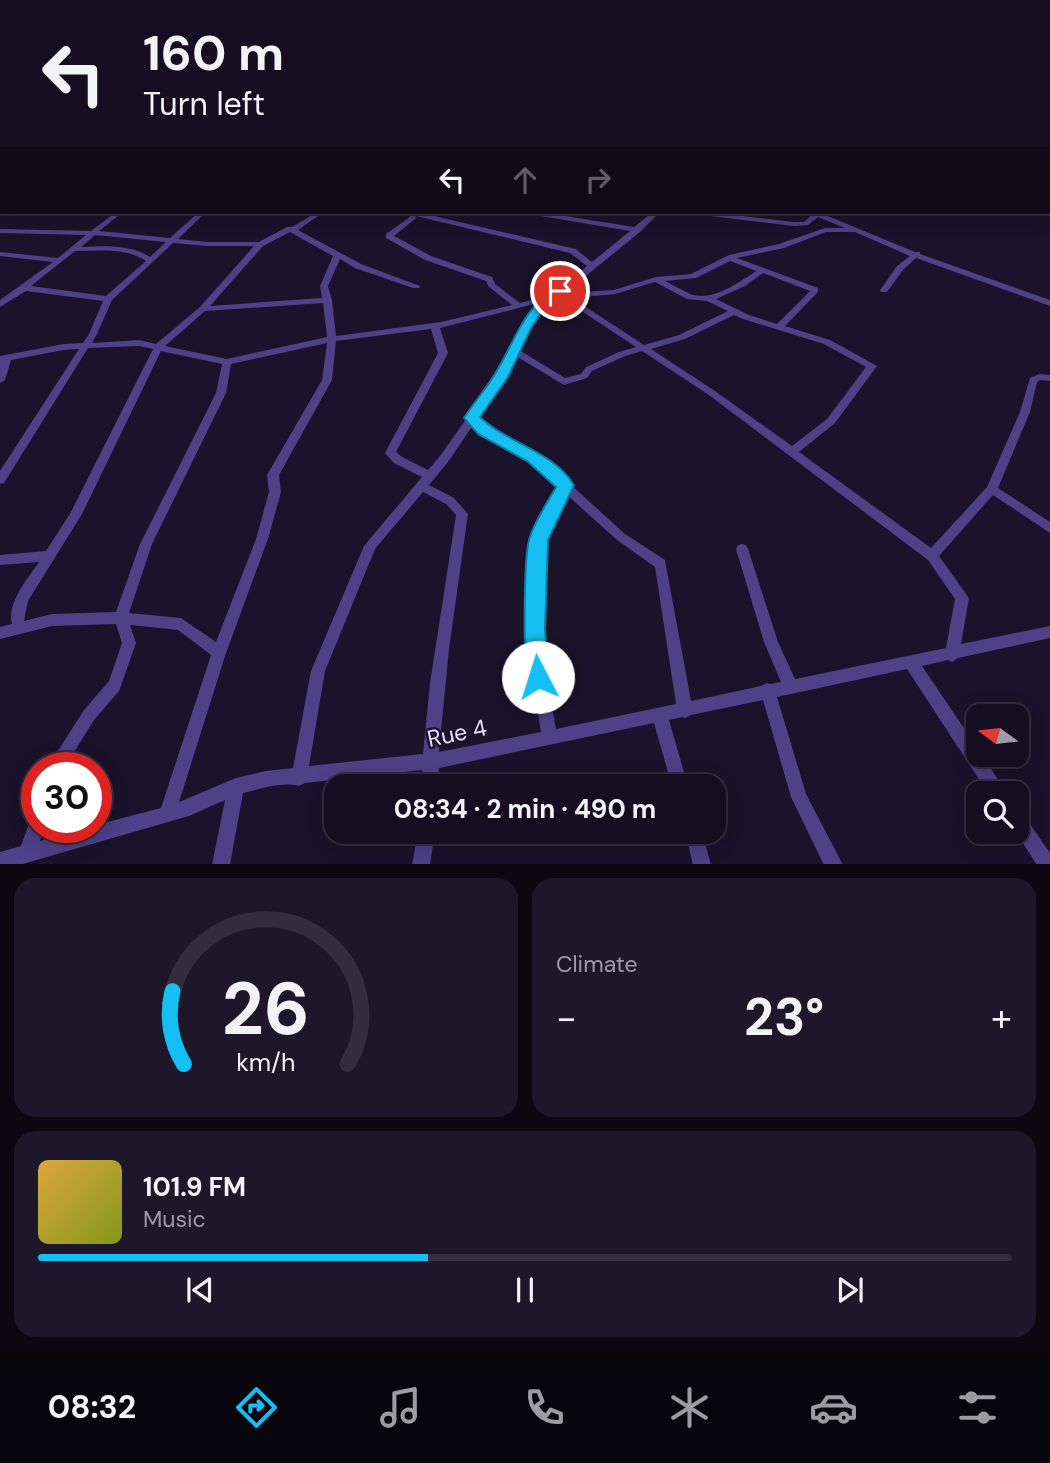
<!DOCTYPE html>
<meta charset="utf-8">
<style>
:root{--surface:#140e20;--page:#1d1729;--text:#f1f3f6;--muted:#9d9ca5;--line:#332e3e;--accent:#16bff2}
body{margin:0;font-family:"DM Sans",sans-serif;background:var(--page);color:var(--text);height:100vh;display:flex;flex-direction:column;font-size:26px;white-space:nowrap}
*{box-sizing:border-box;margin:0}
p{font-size:23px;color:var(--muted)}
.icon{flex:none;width:38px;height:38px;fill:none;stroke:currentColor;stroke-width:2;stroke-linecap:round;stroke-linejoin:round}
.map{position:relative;height:864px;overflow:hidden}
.side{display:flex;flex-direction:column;gap:14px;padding:14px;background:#0b0812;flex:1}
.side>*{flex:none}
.banner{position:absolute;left:0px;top:0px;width:1050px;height:214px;box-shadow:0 4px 18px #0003,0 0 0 2px var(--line);background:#140e20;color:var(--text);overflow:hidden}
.needle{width:46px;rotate:285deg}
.fabs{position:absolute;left:966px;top:704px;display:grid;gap:14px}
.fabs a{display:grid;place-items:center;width:63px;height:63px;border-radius:14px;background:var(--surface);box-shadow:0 4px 18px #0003,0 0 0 2px var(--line);font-size:35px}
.speed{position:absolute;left:21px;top:752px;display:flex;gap:14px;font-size:35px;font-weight:700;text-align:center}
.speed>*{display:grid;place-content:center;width:91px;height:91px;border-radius:50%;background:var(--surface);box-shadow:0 4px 18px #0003,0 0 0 2px var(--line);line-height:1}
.speed .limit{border:10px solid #d22;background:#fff;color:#111}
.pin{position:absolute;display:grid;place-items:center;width:60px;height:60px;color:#fff;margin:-30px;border:4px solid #fff;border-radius:50%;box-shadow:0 2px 7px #0007}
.me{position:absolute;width:77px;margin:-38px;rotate:355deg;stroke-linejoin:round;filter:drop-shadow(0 0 5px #0008)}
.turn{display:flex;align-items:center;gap:24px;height:147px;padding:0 28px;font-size:32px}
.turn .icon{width:91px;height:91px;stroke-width:2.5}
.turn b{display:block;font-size:49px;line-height:60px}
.lanes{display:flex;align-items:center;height:66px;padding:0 28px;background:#0003;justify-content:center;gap:35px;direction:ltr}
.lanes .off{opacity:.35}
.big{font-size:52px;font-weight:700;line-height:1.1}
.side .card{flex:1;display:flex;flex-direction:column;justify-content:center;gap:10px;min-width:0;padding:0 24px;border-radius:21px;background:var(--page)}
.side .dial{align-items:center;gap:0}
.dial svg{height:182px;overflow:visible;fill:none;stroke:var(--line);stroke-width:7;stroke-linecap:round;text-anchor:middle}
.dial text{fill:var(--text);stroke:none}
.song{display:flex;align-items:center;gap:21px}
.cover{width:84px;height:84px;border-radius:10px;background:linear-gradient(135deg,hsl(40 70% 55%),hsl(70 70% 35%))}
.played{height:7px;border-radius:4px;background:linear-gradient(90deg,var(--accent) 40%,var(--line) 40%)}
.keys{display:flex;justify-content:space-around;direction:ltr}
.heat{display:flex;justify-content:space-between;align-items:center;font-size:38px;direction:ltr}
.side .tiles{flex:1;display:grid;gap:14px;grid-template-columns:1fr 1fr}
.card:last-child{grid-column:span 2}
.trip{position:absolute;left:324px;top:774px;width:402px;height:70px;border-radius:21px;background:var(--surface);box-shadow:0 4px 18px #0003,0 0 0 2px var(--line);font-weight:700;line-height:70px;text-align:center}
.dock{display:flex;height:112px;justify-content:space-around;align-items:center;background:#08060d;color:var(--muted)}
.dock .icon{width:49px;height:49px}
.dock .selected{color:var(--accent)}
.dock b{font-size:32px;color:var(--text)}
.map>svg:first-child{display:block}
</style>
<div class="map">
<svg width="1050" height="865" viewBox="0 0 1050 865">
<rect width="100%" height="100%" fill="#1a132b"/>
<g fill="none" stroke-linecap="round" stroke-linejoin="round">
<g fill="#4d4187" fill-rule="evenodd">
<rect x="0" y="103" width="2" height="4"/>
<path d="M2,133V137L0,138V134Z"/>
<path d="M1048,168L1050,169V173L1048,172Z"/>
<rect x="0" y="179" width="2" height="4"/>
<rect x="0" y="202" width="2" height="5"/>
<path d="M116,212H123L99,231L170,238L199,212H206L178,239L207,242H259L287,227H292L317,212H324L298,230L361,264L420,286L419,288H413L355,268L340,259L328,286L332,300L336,336L441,322L512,305L489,287L486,281L425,260L386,238V234L410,217V214L406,212H417L576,249L592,262L630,231L529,214L526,212H540L634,227L653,212H660L640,232L565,293L614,290L656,277L691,274L729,255L779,244L825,228H845L818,217L808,225L794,226L694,214L691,212H709L794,222H804L813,214L810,212H818L915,252H920V254L1050,300V306L916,258L903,270L887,292H881L880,290L897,266L910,256L855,232H826L784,248L737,258L818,288V292L785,326L830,340L877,366L835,423L799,452L931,548L987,487L1020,412L1030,378L1039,374L1050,375V381L1040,380L1037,382L1030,412L998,488L1050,522V533L993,495L939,556L969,598L961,644L1050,626V638L958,658L952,662L948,660L922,666L978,749V754H982L1006,793H988L907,669L777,697L806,794L843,865H824L791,797L763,700L691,715L685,718L682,717L669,720L688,786H672L654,723L439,768L438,786H422V770L305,783L299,786C282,781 260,789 243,793L230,865H212L225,800L189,816L19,865H0V852L21,846L31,818L37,816V828H44L40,841L88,828H96V825L161,808L211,655L178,630L130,625L136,643L119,691L94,720L64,768H47L84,710L109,681L122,643L116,624L52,626L0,639V627L12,624C6,604 28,578 39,562L0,565V555L46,551L71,512L153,349L139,346L88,348L4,483L0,484V471L79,349L64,350L11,360L5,380L0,383V356L64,344L83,343L89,334L103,301L26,291L0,307V300L53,262L0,256V252L58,258L86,235L0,233V229L91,231ZM416,216L570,253L587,266L551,295L520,303L495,284L492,277L431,256L394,236L415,219ZM290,232L333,256L320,286L322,298L210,306L263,246ZM95,235L166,242L150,257C130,244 104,246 81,247ZM173,243L207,246H254L200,307L156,344L139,340L92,343L97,334L112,300ZM75,251C99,251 125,247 146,261L106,296L31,286ZM730,261L756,271C738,283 712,302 690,294C682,290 673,285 665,281L696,278ZM763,273L810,291L777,324L749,315L716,299L745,286ZM655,282L687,299L707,301L728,311L679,335L644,345L572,298L615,294ZM558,298H562L636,347L619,352L586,367L581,374L565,378L519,350C528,331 538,305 558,298ZM323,303L327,337L227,359L165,346L205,311ZM538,303L522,326L496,377L440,456L428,470L402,457L396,452L448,353L440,328ZM734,315L743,319L824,344L866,367L827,419L792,446L715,391L651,349L685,339ZM431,329L438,353L385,453L394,463L422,477L364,546L311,671L293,768L266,771L236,778L179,802L226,653L268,539L281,492L279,475L332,380L336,341ZM327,343L322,380L267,475L269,492L256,539L216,642L181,618L129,613L152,544L226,393L231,364ZM161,351L222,364L216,393L140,544L116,612L52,614L24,621L28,601L82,514ZM642,351L709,395L928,560L955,599L946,648L795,679L778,642L748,549L746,545L742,544L738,545L736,549L764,642L781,682L770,684L767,683L761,686L691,701L665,560L625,534L537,454L488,427L478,418L506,377L516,356L564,385L587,378L592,371L625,356ZM473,425L480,433L529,460L558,487L532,540L529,565L528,651L541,732L439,752L449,649L468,514L454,498L429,485L448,462ZM423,492L446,504L456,515L430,683L423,754L309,766L325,671L375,549ZM566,494L617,540L655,567L676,704L556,729L542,651L541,565L544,540Z"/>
<path d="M1017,812L1023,814L1050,853V865H1037L1015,831H1017Z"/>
<path d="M418,831H435L430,865H412Z"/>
<path d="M685,831H702L711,865H693Z"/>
</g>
</g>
<linearGradient id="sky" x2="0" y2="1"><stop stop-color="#0e0a18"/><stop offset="0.46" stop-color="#383955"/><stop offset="1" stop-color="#383955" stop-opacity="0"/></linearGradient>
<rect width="1050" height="223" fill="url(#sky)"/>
<path fill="#16bff2" stroke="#0e7c9d" stroke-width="2" d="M555,288L566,291L549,303L532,326L508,377L480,417C507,443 553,451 574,485L548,540L545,630L549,677L545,685L538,688L530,685C522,667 524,560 529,540C534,522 547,503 556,487L527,461L478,434L464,418C473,404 484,391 493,377C514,345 521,310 555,288Z"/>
<g text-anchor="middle" stroke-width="5" stroke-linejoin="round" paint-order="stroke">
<g font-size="23" fill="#e6dffd" stroke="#1a132b">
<text transform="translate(457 733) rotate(-12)" y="8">Rue 4</text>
</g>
</g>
</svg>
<div class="fabs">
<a><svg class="needle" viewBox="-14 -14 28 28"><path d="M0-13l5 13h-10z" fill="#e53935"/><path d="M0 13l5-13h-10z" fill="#9d9ca5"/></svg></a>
<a><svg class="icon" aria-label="search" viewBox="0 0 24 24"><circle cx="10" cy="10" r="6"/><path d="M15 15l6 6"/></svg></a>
</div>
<div class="speed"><div class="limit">30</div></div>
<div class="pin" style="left:560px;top:291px;background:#d93025"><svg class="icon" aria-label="arrive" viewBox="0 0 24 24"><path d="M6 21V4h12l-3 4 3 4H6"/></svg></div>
<svg class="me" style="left:538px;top:677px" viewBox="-20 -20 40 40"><circle r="19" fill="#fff"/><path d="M0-13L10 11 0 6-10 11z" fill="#16bff2"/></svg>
<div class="trip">08:34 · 2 min · 490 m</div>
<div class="banner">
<div class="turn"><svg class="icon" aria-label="left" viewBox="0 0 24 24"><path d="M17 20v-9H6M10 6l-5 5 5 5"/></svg><div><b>160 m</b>Turn left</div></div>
<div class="lanes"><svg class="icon" aria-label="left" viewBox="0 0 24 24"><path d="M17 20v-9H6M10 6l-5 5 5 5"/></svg><svg class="icon off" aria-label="ahead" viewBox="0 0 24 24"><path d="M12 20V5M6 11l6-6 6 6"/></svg><svg class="icon off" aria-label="right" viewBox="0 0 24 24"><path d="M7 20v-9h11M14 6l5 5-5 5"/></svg></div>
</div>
</div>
<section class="side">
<div class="tiles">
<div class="card dial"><svg viewBox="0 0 100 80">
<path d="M14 69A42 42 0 1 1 86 69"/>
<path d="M14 69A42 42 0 0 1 9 37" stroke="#16bff2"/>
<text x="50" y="56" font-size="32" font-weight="700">26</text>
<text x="50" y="72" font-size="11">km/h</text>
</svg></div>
<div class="card"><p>Climate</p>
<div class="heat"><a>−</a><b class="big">23°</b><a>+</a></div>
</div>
<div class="card">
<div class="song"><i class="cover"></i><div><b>101.9 FM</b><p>Music</p></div></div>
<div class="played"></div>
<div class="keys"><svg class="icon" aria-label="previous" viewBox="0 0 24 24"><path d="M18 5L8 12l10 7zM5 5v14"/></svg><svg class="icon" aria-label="pause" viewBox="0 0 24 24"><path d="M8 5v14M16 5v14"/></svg><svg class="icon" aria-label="next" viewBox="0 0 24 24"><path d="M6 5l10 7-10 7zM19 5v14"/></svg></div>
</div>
</div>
</section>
<nav class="dock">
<b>08:32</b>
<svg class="icon selected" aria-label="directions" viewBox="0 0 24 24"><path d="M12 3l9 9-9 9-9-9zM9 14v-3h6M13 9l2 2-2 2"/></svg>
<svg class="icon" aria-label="music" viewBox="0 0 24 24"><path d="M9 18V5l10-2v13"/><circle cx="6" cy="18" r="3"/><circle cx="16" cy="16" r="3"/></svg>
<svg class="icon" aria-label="phone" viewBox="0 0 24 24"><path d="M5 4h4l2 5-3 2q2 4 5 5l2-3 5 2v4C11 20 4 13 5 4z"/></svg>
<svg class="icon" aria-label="climate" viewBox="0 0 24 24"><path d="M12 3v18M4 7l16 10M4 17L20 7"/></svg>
<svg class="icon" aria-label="car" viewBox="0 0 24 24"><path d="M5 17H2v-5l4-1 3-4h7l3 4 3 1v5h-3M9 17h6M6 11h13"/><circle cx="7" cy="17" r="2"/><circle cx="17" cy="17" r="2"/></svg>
<svg class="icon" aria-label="filters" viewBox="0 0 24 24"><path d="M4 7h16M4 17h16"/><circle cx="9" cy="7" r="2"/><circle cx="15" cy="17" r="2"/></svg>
</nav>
